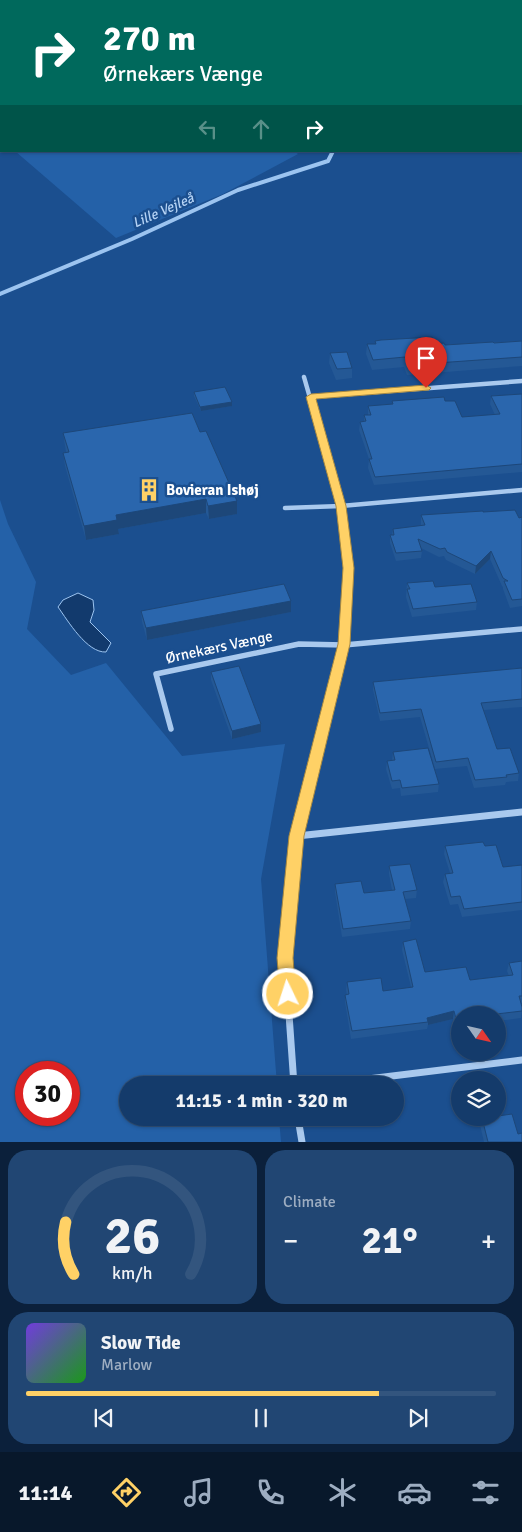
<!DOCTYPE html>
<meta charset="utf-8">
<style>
:root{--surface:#143b6b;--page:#214673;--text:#f1f3f6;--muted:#9dadc1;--line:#33557e;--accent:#ffd166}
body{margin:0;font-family:Signika,sans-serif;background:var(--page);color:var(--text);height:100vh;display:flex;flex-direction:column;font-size:19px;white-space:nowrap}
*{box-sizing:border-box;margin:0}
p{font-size:16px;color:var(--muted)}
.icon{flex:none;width:28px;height:28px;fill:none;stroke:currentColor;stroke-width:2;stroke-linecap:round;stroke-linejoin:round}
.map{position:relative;height:1142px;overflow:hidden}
.sheet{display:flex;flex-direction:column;gap:8px;padding:8px;background:#0b203b;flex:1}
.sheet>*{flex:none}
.banner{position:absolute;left:0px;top:0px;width:522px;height:152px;box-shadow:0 1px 4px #0004,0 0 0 1px var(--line);background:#00695c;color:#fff;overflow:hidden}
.needle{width:32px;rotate:124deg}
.fabs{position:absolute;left:451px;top:1006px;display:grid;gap:10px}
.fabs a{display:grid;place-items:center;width:55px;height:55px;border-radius:50%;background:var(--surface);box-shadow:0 1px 4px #0004,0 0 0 1px var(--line);font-size:25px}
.speed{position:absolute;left:15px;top:1061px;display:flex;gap:10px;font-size:25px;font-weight:700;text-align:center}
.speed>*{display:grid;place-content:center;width:65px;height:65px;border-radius:50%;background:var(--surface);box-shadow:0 1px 4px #0004,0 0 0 1px var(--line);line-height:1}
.speed .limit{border:8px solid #d22;background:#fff;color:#111}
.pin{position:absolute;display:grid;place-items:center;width:42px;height:42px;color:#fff;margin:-51px -21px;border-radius:50% 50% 50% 0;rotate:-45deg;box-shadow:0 0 5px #0007}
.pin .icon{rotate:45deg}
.me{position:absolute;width:55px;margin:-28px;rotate:356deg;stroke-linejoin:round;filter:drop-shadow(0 0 4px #0008)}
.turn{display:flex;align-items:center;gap:18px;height:105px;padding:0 20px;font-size:22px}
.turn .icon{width:65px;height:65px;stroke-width:2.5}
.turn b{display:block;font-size:35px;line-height:42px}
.lanes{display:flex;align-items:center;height:48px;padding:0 20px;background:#0003;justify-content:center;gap:25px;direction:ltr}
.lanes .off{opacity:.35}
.big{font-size:38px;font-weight:800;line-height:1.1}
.sheet .widget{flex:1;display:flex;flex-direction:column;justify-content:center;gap:8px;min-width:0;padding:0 18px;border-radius:20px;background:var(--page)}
.sheet .dial{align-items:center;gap:0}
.dial svg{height:130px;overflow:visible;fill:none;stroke:var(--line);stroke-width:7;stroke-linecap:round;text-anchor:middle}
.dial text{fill:var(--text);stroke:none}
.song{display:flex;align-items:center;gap:15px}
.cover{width:60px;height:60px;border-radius:8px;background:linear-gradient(135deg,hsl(260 70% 55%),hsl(120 70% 35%))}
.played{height:5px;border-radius:2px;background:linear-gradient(90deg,var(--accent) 75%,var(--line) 75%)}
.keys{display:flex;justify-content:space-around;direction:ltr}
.heat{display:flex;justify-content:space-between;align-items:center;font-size:28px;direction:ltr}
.sheet .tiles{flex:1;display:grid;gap:8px;grid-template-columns:1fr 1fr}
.widget:last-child{grid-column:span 2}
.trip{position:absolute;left:119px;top:1076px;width:285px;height:50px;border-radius:25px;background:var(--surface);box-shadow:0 1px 4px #0004,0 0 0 1px var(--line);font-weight:800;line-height:50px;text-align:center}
.menu{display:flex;height:80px;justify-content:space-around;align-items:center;background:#08182b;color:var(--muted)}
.menu .icon{width:35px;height:35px}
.menu .active{color:var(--accent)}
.menu b{font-size:22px;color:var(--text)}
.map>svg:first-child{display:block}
</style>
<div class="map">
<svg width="522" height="1142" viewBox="0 0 522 1142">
<rect width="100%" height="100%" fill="#1b4f8f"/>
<g fill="#2461a8" fill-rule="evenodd">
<path d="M15,151H294L298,154L223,194L116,238Z"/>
<path d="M0,500L8,524L36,582L27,629L71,675L106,663L182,756L285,744L261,879L277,1085H128V1118H279L281,1142H0ZM26,1072H69V1115H26Z"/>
</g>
<path fill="#123a6d" stroke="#9cc4f0" d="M78,593L93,600L94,610L90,622L111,643L106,652C87,653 68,621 58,607L63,600Z"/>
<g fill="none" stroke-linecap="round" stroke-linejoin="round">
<path stroke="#9cc4f0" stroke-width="3" d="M483,1L489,0"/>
<path stroke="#9cc4f0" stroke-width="4" d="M0,294L132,239L238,190L328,161L333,151"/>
<g stroke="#a9c9ee" stroke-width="4.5">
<path d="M304,377L341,506L344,530"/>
<path d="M311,397L522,381"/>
<path d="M285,508L341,506L522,490"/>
</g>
<g stroke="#a9c9ee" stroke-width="5.5">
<path d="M171,729L156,674L299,644L344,645L522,629"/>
<path d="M305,802L344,645L348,568L344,529"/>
</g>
<g stroke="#a9c9ee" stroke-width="7">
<path d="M297,836L522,812"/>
<path d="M294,1085L285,958L297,836L306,801"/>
<path d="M319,1085L522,1060"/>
<path d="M298,1118L302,1142"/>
</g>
</g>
<g fill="#245895">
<path d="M375,341L435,344L445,345L522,341V366L407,375L404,367L372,370L366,354L367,344H375Z"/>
<path d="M330,353L352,368V378L336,380L329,363Z"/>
<path d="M194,392L232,406L201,411L194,396Z"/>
<path d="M522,394V472L374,485L368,468L369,459L359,430L360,422L364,421V415H368V406L392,404V401H445L462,417L495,415L490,404L491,396Z"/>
<path d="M63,433L237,514L209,519L206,513L118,529L119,534L86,540L65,466L63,453L66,452Z"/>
<path d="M483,512L519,518L522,517V606L510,608L503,589V587L502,586L490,559L475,574L446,560L444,556L439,557L421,548L422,551L421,558L396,561L390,543V535H392L393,529L421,526V515Z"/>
<path d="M407,583L435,587L477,602L476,610L412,617L406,597Z"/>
<path d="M141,611L291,612L147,640L142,622Z"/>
<path d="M522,668V707L484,710L497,749L519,773L518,781L506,782L505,785L474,788L467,766L435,769L420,717L380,721L373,690V682Z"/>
<path d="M211,672L261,732L232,739L211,680Z"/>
<path d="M393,752L439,784L438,792L401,796L400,788L392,789L386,769L387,761L392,760Z"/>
<path d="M445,846H485L503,867L522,865V910L462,917L458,904L450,905L443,882L445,874L450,873L444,854Z"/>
<path d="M389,866L417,890L416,898L405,899L411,921L410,929L342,937L335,892V884L364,893L392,890L389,874Z"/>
<path d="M403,942L425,972L470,980L509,976L507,971L509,963L522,961V1003H521L522,1007L521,1018L498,1021V1015H460V1026H454L453,1019L428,1025L427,1029L351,1039L345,1002V995H347L346,990L347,982L383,991L411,987L402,950Z"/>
<path d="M482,1118L518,1134L522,1142H484L480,1125Z"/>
</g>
<g fill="#1d4779">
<path d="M1,56V65H0V57Z"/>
<path d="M232,402V406L201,411L200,407Z"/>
<path d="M206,499V513L118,529L119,534L86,540L84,526L116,515Z"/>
<path d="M237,501V514L209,519L208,506Z"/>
<path d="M491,551L490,559L475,574L476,566Z"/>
<path d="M291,601V612L147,640L146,628Z"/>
<path d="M261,724V732L232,739V731Z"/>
<path d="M454,1011L453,1019L428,1025V1022L427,1018Z"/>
</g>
<g fill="#2a66ad" stroke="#1d4779">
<path d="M0,33L1,34V56L0,57Z"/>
<path d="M432,337L435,344L444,343L445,345L493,342L494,343L522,341V357L408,365L405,357L373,360L367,344H376L375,341L381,340Z"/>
<path d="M347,352L352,368L337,369L330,353Z"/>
<path d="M225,387L232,402L200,407L194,392Z"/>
<path d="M522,394V464L375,477L369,459H372L360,422L366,421L364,415H371L368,406L393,404L392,401L444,397L445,401H455L462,417L500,414L491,396Z"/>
<path d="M192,413L200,432L206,431L237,501L208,506L206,499L116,515L117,520L84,526L63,453L69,452L63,433Z"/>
<path d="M515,510L519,518L522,517V599L512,600L504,581H508L503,578L491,551L476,566L447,552L445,548L440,549L418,539L422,551L396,553L390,535H394L393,529L425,525L421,515L483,511V512Z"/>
<path d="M433,581L435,587L471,584L477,602L413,609L407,589H410L407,583Z"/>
<path d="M284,584L291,601L146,628L141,611Z"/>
<path d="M239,666L261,724L232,731L211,672Z"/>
<path d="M522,668V699L481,703L497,749L510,748L519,773L506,775L507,777L475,780L468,758L436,762L421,709L380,713L373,682Z"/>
<path d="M428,748L439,784L402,788L400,780L392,781L387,761L395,760L393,752Z"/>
<path d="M483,842L485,846L496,845L503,867L522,865V902L464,909L460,896L451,897L445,874L453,873L445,846Z"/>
<path d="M410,864L417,890L403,892L411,921L343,929L335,884L361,881L364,893L395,890L389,866Z"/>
<path d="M416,939L425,972L466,967L470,980L513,975L509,963L522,961V996H519L522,1007V1011L488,1015H460V1018L456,1019L454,1011L427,1018L428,1022L352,1031L345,995L349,994L347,982L381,978L383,991L413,987L403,942Z"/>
<path d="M512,1114L518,1134L522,1133V1142H488L482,1118H498V1116Z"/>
</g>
<path fill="#ffd166" stroke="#a68842" d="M426,385L431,388L429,390L316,399L346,506L354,568L350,644L304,836L293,958L296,994L293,1000L288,1002L282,1000L280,994L277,958L289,836L338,644L343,568L336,506L306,397L311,394Z"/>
<defs>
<symbol id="building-bare" viewBox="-9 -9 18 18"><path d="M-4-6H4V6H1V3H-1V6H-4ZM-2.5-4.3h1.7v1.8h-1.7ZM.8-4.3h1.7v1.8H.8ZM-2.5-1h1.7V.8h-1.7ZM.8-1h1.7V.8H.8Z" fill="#ffd166" stroke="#1b4f8f" stroke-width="2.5" paint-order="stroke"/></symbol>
</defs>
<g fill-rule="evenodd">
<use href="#building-bare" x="133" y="474" width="32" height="32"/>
</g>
<g text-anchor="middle" stroke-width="5" stroke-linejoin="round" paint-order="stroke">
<g font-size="14" font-style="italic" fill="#b5d3f5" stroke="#1b4f8f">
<text transform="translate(163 210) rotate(-24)" y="5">Lille Vejleå</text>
</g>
<g font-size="15" font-weight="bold" fill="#fff" stroke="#1b4f8f" text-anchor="start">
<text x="166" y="495">Bovieran Ishøj</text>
</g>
<g font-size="15" fill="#fff" stroke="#1b4f8f">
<text transform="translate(219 647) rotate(-12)" y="5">Ørnekærs Vænge</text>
</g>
</g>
</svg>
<div class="fabs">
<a><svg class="needle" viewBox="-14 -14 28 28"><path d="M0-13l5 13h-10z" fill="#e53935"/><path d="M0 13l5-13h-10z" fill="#9dadc1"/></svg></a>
<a><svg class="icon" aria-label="layers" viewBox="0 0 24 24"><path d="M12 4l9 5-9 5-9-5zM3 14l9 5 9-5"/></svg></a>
</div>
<div class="speed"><div class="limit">30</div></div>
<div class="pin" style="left:426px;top:388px;background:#d93025"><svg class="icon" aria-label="arrive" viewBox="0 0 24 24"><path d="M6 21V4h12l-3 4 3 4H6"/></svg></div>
<svg class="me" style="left:288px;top:994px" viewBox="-20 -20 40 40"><circle r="17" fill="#ffd166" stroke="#fff" stroke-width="3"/><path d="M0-11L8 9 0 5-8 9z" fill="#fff"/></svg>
<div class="trip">11:15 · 1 min · 320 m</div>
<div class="banner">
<div class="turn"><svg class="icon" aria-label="right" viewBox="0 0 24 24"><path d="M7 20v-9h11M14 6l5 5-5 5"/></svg><div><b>270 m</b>Ørnekærs Vænge</div></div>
<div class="lanes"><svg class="icon off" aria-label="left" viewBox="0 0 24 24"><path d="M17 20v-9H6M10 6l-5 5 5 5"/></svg><svg class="icon off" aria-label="ahead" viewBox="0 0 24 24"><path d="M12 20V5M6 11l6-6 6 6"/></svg><svg class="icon" aria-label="right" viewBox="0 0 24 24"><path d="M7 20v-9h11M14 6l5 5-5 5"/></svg></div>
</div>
</div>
<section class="sheet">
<div class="tiles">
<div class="widget dial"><svg viewBox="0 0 100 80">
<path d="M14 69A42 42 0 1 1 86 69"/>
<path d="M14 69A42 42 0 0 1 9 37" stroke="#ffd166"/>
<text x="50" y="56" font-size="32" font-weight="700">26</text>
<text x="50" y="72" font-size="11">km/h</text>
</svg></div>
<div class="widget"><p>Climate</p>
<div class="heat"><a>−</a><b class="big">21°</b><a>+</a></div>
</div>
<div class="widget">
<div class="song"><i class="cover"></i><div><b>Slow Tide</b><p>Marlow</p></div></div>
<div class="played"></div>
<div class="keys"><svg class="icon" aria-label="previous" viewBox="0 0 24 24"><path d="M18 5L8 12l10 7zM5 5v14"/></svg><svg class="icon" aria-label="pause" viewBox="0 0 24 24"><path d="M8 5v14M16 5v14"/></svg><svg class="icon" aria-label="next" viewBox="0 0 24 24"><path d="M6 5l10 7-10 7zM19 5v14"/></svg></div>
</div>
</div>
</section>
<nav class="menu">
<b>11:14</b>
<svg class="icon active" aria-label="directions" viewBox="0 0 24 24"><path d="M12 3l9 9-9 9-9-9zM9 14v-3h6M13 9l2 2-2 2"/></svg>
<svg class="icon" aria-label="music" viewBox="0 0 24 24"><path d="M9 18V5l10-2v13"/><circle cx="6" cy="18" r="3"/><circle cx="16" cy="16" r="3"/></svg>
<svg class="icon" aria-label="phone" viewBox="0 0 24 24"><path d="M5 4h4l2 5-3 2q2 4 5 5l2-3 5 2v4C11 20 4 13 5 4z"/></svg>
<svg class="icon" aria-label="climate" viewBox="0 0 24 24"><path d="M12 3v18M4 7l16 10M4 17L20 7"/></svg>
<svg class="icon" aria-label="car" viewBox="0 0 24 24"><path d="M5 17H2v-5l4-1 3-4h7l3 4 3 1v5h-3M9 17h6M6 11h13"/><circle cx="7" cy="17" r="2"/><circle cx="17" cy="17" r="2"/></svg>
<svg class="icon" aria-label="filters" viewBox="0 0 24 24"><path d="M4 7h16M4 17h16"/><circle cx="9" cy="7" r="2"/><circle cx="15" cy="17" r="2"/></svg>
</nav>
